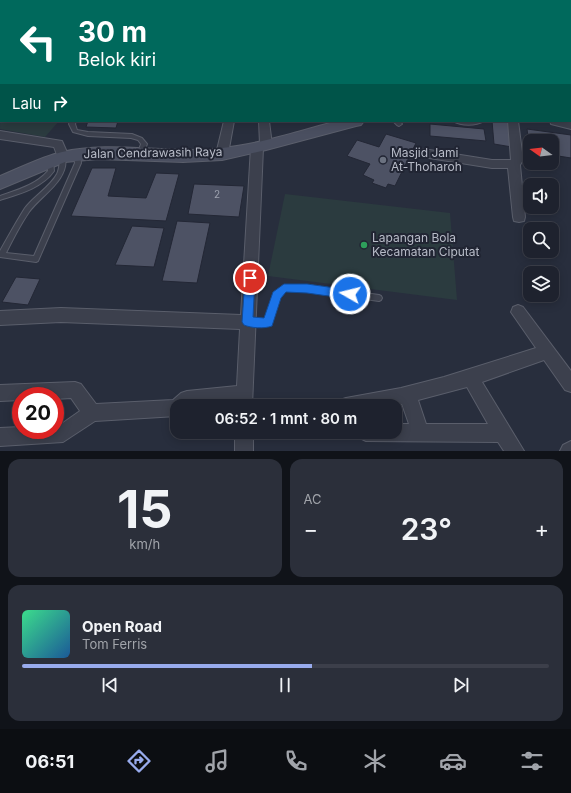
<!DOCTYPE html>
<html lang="id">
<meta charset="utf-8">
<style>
:root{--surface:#1e222e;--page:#2b2f3a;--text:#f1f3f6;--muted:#a1a4aa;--line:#3c3f4a;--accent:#98abed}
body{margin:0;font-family:Inter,sans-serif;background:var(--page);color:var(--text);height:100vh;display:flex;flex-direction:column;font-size:15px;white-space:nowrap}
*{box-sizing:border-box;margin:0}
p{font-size:13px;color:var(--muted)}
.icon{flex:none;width:22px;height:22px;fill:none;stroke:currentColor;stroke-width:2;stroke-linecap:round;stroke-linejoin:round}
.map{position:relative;height:451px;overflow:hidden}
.sheet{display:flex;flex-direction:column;gap:8px;padding:8px;background:#101319;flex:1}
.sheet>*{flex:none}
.hud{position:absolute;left:0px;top:0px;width:571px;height:122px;box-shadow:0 2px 10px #0003,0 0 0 1px var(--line);background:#00695c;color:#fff;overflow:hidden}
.needle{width:26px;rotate:284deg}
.controls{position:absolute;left:523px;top:134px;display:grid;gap:8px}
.controls a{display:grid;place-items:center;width:36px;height:36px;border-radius:8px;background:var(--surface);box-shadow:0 2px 10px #0003,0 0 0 1px var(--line);font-size:20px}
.speed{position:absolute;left:12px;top:387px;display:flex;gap:8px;font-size:20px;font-weight:700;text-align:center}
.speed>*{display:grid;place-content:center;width:52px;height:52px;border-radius:50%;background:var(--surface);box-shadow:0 2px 10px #0003,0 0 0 1px var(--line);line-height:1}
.speed .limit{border:6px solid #d22;background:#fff;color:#111}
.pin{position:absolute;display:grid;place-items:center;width:34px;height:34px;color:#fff;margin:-17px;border:2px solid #fff;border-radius:50%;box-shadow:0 1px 4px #0007}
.me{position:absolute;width:44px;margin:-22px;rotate:278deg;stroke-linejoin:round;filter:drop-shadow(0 0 3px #0008)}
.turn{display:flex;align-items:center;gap:14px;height:84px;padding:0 12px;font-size:18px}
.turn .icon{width:52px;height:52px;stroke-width:2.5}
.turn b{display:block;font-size:28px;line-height:34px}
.then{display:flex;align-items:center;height:38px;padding:0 12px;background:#0003;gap:8px;font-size:15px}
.big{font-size:30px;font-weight:600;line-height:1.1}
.sheet .widget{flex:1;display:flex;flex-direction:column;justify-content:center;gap:6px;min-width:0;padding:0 14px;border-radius:12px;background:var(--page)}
.sheet .dial{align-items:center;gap:0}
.dial b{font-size:52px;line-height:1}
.song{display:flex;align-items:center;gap:12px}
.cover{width:48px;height:48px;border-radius:6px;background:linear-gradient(135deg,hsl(150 70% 55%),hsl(210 70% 35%))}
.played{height:4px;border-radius:2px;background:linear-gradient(90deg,var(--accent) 55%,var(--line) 55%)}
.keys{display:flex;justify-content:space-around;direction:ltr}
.heat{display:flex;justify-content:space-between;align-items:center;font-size:22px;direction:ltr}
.sheet .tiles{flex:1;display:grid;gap:8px;grid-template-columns:1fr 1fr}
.widget:last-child{grid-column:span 2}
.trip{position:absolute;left:170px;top:399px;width:232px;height:40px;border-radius:12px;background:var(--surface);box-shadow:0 2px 10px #0003,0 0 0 1px var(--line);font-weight:600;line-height:40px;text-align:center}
.menu{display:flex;height:64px;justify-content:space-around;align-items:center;background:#0c0e12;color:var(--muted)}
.menu .icon{width:28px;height:28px}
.menu .active{color:var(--accent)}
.menu b{font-size:18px;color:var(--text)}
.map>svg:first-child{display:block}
</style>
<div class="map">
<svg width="571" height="451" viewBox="0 0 571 451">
<rect width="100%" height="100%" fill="#282e3d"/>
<g fill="#2b3b3f">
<path d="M1,86V121H59L45,137L0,129Z"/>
<path d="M285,194L450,213L457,300L268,276Z"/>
</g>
<g fill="#4d5264" stroke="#232735">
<path d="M88,121H118L116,128L86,127Z"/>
<path d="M492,121H509L512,147L494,144Z"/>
<path d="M430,124L484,129L486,141L430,136Z"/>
<path d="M527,129L571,135V158L552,155V141H530V152Z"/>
<path d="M386,134L416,143L395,186L388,184L386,188L372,183L374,180L363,175L370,164L347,156L357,140L379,147Z"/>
<path d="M92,168H116L108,196L146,198L156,173L179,174L166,221L71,216Z"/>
<path d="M194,184L244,186L239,217L188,214Z"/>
<path d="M177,221L210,223L197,283L162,281Z"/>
<path d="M132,226L164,228L154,267L115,265Z"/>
<path d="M16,277L40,279L28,305L2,302Z"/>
</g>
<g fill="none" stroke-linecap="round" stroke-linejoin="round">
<defs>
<g id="lane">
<rect x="16" y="0" width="4" height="1"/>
<path d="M29,0H34L33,1H28Z"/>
<path d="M108,0H113L112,1H107Z"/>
<rect x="257" y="0" width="4" height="1"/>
<rect x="321" y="0" width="4" height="1"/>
<rect x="356" y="0" width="4" height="1"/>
<path d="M403,0H416L417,1H404Z"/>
<rect x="0" y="69" width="1" height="3"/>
<path d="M70,121H76L75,124L77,130L88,132L132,134L142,138L147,144L143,155L140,157L137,155L141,144L138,140L131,138L88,136L73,132L69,124Z"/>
<path d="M393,121H399L402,124L399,126L397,125Z"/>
<path d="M453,121H484C476,126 461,126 453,121Z"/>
<path d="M77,152L80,154L81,163L38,261L36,262L0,257V251C8,237 16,222 25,208C34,196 50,187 57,174C60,168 59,162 61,156H65C70,180 41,195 29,212C20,225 13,239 6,253L34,256L75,163L74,154Z"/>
<path d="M50,159L53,161L54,171C42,188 19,194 0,200V196C17,190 36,185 48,171L47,161Z"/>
<path d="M284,285H307L379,295L381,296L382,298L381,300L379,301L307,291H285L279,297L270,325L268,326L246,324L245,322L246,320L248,319L266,320L274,293Z"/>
</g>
<g id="street">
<path d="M558,0H567L566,1Z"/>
<rect x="570" y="42" width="1" height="6"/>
<path d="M224,121H234L228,154L226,157H218L216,154Z"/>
<path d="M259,121H269L272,145L270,148H263L252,406H236V402L198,406H177V416L95,421L63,442L0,446V428L21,427V430H55V425H60L80,411L71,398L55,399V396H21V400L0,401V385L75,382L81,384L96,404L173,400L181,393L187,391L237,386L240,329L61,322L0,325V311L61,308L241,315L251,147L253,144H260Z"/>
<path d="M508,121H518L523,160L520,165L525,217L524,221L519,222L514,221L513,217L508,168H492L423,157L419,156L417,153L419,150L423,149L492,160H511Z"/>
<path d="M550,121H571V129L551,124Z"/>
<path d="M0,131L62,141L69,157L67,160L63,161L59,160L54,147L0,139Z"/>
<path d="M518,305L523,307L571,371V392L565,390L544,360L482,382L524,451H504L498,442L366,441L360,438L357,432H395V424H409L402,404L391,406H338L340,400L346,398L401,388L444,377L536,348L511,312L513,307ZM467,387L488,424H426L418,400Z"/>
<rect x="235" y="432" width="18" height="19"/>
<path d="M571,441V451H560L563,445Z"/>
</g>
<g id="secondary">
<rect x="460" y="0" width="12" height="1"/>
<path d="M337,121H364L361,125L356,126L266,150L222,160L183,162L98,159L65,162L0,189V176C20,168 41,157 62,152C112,140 170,155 222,148C261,144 299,131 337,121Z"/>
</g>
</defs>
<use href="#lane" stroke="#5a5e6b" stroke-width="2"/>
<use href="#street" stroke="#5a5e6b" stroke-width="2"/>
<use href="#secondary" stroke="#5a5e6b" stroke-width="2"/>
<use href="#lane" fill="#3c404d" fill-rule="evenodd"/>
<use href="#street" fill="#3c404d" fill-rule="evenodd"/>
<use href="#secondary" fill="#4a4f60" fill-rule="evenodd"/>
</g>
<path fill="#1a73e8" stroke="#114b97" d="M250,273L254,274L255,278L253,317L264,318L273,292L284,284H307L350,290L354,291L355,294L354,297L350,299L307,293L286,292L281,298L272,326C264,329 251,328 244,325L242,322L245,278L247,274Z"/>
<circle fill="#6b7280" stroke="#212533" stroke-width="1.5" cx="383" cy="160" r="4"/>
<circle fill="#2e9e5b" stroke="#212533" stroke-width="1.5" cx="364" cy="245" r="4"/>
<g text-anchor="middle" stroke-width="4" stroke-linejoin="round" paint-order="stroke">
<g font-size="10" fill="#9da2af">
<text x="217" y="198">2</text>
</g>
<g font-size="12" fill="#b8bcc8" stroke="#212533">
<text transform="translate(153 153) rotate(-1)" y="4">Jalan Cendrawasih Raya</text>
</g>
<g font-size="12" fill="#b8bcc8" stroke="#212533" text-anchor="start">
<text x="391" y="157">Masjid Jami<tspan x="391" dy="14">At-Thoharoh</tspan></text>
<text x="372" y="242">Lapangan Bola<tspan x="372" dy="14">Kecamatan Ciputat</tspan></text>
</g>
</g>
</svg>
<div class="controls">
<a><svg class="needle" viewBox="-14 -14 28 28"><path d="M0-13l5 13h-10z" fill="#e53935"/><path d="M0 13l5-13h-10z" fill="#a1a4aa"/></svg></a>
<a><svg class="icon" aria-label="sound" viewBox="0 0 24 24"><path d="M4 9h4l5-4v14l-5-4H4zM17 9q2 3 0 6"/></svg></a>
<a><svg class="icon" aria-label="search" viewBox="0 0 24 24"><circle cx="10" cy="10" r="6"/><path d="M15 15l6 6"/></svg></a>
<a><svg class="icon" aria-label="layers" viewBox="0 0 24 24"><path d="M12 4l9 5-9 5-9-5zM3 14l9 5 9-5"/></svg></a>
</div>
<div class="speed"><div class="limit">20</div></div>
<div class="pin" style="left:250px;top:278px;background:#d93025"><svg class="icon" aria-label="arrive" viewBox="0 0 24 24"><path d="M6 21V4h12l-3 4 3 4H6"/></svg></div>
<svg class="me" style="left:350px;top:294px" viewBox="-20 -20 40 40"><circle r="17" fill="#1a73e8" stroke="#fff" stroke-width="3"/><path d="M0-11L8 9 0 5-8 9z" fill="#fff"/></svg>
<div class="trip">06:52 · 1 mnt · 80 m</div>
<div class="hud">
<div class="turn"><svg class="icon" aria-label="left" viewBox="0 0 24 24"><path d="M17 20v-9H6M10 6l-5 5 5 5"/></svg><div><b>30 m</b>Belok kiri</div></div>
<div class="then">Lalu<svg class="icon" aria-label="right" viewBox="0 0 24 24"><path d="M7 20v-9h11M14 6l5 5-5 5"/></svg></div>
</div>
</div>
<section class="sheet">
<div class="tiles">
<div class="widget dial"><b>15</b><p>km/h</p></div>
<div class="widget"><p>AC</p>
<div class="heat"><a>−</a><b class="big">23°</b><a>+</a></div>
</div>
<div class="widget">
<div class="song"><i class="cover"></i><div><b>Open Road</b><p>Tom Ferris</p></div></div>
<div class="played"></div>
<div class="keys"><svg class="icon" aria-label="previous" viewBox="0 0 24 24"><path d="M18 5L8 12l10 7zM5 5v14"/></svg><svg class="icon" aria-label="pause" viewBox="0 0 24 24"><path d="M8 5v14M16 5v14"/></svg><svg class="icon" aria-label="next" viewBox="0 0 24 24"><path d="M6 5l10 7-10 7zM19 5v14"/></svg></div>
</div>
</div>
</section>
<nav class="menu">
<b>06:51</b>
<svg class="icon active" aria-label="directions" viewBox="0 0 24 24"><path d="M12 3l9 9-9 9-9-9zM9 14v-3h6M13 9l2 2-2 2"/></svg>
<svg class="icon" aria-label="music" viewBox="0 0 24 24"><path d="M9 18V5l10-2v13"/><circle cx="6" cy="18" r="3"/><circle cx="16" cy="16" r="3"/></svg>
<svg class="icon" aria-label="phone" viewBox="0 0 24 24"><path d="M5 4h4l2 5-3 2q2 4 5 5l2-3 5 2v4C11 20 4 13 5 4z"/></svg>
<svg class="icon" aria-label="climate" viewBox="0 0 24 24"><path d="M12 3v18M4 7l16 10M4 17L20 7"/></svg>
<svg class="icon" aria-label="car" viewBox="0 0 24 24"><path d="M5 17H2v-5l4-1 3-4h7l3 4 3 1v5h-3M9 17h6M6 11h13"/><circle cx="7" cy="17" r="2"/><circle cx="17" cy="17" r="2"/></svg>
<svg class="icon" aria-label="filters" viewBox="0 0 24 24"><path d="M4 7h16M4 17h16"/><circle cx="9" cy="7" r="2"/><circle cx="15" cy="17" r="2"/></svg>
</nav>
